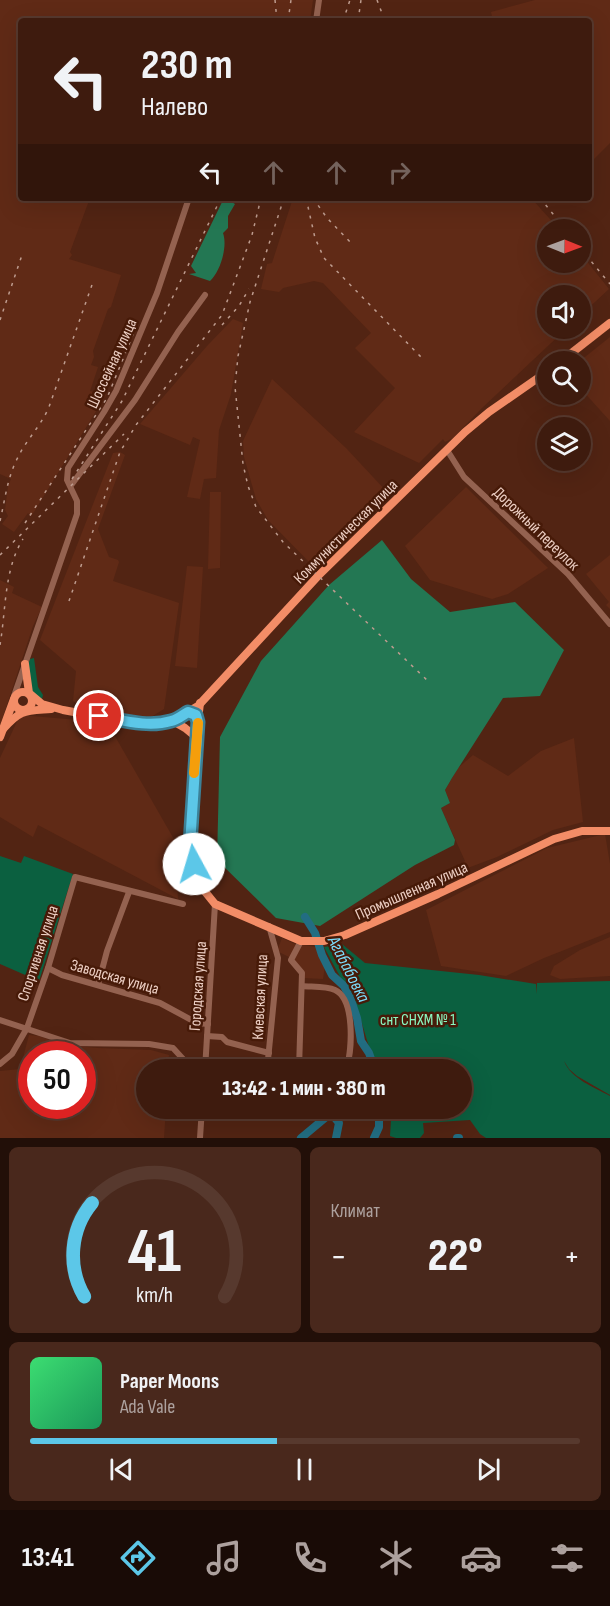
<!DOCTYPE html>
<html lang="ru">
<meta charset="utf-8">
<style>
:root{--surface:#3e1b0e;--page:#49281c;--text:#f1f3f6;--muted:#ada19e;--line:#57392e;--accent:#5cc7e8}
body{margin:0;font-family:"Sofia Sans Condensed",sans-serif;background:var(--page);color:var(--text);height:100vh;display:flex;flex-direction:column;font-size:22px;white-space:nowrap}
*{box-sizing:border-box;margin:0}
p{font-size:20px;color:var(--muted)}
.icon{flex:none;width:33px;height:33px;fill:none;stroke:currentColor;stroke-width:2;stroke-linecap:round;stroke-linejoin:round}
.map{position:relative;height:1138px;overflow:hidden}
.sheet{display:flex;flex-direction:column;gap:9px;padding:9px;background:#220f08;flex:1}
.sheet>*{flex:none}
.guide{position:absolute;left:18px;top:18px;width:574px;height:183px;border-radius:6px;box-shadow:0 6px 24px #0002,0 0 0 2px var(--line);background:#3e1b0e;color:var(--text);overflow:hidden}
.needle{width:39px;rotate:91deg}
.controls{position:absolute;left:537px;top:219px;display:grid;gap:12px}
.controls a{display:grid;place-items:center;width:54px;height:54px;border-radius:50%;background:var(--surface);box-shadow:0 6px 24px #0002,0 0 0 2px var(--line);font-size:30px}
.speed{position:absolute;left:18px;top:1041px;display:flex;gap:12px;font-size:30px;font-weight:700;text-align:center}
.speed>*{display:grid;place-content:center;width:78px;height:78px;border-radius:50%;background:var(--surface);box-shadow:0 6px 24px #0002,0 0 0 2px var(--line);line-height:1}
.speed .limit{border:9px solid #d22;background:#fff;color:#111}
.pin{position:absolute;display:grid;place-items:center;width:51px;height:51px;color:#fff;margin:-26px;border:3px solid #fff;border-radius:50%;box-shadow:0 2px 6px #0007}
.me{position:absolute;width:66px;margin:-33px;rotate:354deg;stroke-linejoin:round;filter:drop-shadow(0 0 4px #0008)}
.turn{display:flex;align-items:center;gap:21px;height:126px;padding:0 24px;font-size:27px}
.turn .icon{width:78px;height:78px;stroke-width:2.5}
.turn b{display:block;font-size:42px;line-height:51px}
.lanes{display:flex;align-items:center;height:57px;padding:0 24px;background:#0003;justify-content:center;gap:30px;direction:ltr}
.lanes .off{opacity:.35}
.big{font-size:45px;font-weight:800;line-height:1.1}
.sheet .widget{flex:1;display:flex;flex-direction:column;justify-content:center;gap:9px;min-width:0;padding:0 21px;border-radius:9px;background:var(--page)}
.sheet .dial{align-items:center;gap:0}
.dial svg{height:156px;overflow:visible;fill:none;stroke:var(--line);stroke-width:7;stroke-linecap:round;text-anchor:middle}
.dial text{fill:var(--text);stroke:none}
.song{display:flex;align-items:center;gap:18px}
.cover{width:72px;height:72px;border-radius:9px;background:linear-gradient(135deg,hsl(140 70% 55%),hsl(150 70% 35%))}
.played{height:6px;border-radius:3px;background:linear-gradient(90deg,var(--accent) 45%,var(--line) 45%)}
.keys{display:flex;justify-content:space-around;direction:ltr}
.heat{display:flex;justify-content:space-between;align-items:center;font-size:33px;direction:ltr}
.sheet .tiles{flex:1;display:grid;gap:9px;grid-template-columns:1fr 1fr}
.widget:last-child{grid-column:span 2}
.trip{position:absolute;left:136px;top:1059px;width:336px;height:60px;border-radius:30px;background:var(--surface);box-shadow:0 6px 24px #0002,0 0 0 2px var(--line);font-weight:800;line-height:60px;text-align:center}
.tab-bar{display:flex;height:96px;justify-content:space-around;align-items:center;background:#190b06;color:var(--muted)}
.tab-bar .icon{width:42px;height:42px}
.tab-bar .selected{color:var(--accent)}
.tab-bar b{font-size:27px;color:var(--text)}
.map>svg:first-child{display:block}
</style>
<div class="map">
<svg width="610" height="1138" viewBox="0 0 610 1138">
<rect width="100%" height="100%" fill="#522413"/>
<g fill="#602a16" fill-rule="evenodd">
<path d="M0,0H313L310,21H21V198H90L70,252L72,255L69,259L121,275L111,307L108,309L93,351L94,357L91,365L98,367L90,391L106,395L34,512L31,516L28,513L14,532L2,524L8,516L5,510L8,486L11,479L0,474Z"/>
<path d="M535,0H610V143L590,163V21H493L491,12Z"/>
<path d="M293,198H531L559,229L548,230V262H580L581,254L609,289L581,315L580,296H548V328L566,329L482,408L453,438L445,442L443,439L419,463L354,432L395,388L355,348L371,333L323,283L314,281L283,288L279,292L261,289L267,264L272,263Z"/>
<path d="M233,319L243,323L231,394L219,430L216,478L204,479L200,499L187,497L200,440L193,437L190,445L140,424L207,346Z"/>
<path d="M610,337V421L581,389L580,361Z"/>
<path d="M272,379L346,448L387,492L312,565L268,520L256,499L244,457L243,441Z"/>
<path d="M120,452L125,455L98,529L109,557L118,560L119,562L113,581L179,603L164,709L151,717L87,709L73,701L76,671L40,640L113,453Z"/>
<path d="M466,487L548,568L508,594L492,599L430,580L405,546Z"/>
<path d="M210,492H221L220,568L208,569Z"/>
<path d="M610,555V609L606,605L609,602L586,574Z"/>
<path d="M187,566L203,567L197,668L175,666Z"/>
<path d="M0,580L14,587L12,593L42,607L33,626L0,726Z"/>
<path d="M20,715L102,722L112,731L175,841L178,899L38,825L33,837L0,817V758Z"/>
<path d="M574,738L583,822L553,830L497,857L465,869L462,863L465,861L441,808L450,803L445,790L458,768L473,755L508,776L541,751Z"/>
<path d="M605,834L610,864V932L544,958L506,976L441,966L426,910L547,848Z"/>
<path d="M610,937V976L560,979L550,975L554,966L580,950Z"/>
<path d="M282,938L295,944L317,947L325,966L323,979L303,978L293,959L277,951Z"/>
<path d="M29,1035L39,1036L64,1045L98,1048L151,1050L169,1055L168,1069L147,1070V1108L166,1109L164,1138H0V1071L20,1069ZM32,1054H82V1106H32Z"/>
</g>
<g fill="#0b6040">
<path d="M34,658L38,687L43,695L42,699L32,694L27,667L30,659Z"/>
<path d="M0,856L21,863L24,856L73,874L39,981L0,964Z"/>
<path d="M342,944L365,963L479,975L536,984L537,994V983L610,981V1095L577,1076L569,1069L564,1061C571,1079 594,1087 610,1096V1138H486L480,1134L470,1120L423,1123L424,1133L420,1138H396L390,1136L391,1120L389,1109L462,1108V1070L379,1069L369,1047L358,1010L324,947Z"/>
</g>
<g fill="#237753">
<path d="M224,198H229L230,201L235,204L228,216V228L223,233C228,247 220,272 210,281L189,274L196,273L191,266Z"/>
<path d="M382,540L411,579L450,612L515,602L564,650L540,696L503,698L452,778L445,790L450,803L441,808L455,840L454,845L415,865L320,926L276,918L217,860L220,737L261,661L329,585Z"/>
</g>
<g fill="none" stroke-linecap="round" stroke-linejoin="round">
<g stroke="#226d82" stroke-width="8">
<path d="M305,917L315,933L322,955L332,975L344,986L351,1000L357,1018L361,1041L369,1053L375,1070"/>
<path d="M301,1138L331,1113L339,1123L336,1138"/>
<path d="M374,1138L379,1127V1108"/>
<path d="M457,1138H459"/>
</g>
<g stroke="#946250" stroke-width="6">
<path d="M316,21L319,0"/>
<path d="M447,450L464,477L568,574L610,624"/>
<path d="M72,484L135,400L178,332L205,295"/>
<path d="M14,696L77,514V501L67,480L68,468L104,412L116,391L157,293L189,198"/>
<path d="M48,968L62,975L160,1003L197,1023L208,1024"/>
<path d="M98,985L107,951L129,892"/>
<path d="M0,1020L70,1043L149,1044L173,1048L184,1060L205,1061"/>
<path d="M207,1036L222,1037L227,1042L269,1053"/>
<path d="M0,1064L12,1054L27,1028L48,968L75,877L183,904"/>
<path d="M299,1066L331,1068L347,1066C352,1049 355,999 335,990C326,986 312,987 302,986"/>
<path d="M299,1069L302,973L291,960L301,941"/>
<path d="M205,1070L215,904"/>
<path d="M267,1070L278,958L269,926"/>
<path d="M200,1138L202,1108"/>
</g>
<g stroke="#f38d67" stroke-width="8">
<path d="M560,362L610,323"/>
<path d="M25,664L29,693L42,704L63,710L133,723L173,721L185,728L196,737"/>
<circle cx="23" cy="701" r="9"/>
<path d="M200,703L196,737L190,845L198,883L215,904L301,941H324L345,935L438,894L554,839L582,831H610"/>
<path d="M173,721L198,706L318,576L465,432L489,412L548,371"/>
<path d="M3,729C21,709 25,711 51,709"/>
<path d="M0,737L14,699"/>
</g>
<g stroke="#be9c8f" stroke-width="1.5" stroke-dasharray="3 6" stroke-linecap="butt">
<path d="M275,0L277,21"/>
<path d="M377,0L385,21"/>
<path d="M288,21L291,0"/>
<path d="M343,21L350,0"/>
<path d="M358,21L361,0"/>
<path d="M284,198L250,302L238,356L235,387L243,464L248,486L256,507L283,542L430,683"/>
<path d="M306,198L315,238L324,258L421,357"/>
<path d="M313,198L327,218L353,245"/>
<path d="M540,198L566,230"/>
<path d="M580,248L610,284"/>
<path d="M0,320L22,255"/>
<path d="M222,325L239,306L249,289"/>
<path d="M72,479L122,401L221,198"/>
<path d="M0,521C5,500 7,479 17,459C26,440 41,426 49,407L93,282"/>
<path d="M25,523L107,398L134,332"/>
<path d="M0,555L124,434"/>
<path d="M69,601L120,452L136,425L222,315L252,235L261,198"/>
<path d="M0,645C6,610 4,569 23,539"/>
</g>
</g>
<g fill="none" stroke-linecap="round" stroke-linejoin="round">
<defs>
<path id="route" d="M99,716C122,720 148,728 171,721C177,720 183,715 188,712L196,715L198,722L190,845L194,864"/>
</defs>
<use href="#route" stroke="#3c8197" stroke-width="15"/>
<use href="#route" stroke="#5cc7e8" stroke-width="10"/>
<path stroke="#f59e0b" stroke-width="10" d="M194,773L198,723"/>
</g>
<g text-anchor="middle" stroke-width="5" stroke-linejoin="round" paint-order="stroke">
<g font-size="16" fill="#edcfc4" stroke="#471a08">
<text transform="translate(111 363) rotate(-65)" y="6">Шоссейная улица</text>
<text transform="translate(537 528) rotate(44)" y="6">Дорожный переулок</text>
<text transform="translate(345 531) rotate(-45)" y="6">Коммунистическая улица</text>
<text transform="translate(411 890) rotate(-24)" y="6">Промышленная улица</text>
<text transform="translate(37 953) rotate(-72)" y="6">Спортивная улица</text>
<text transform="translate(115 976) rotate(16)" y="6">Заводская улица</text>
<text transform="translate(197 986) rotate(-86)" y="6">Городская улица</text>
<text transform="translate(259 997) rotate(-87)" y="6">Киевская улица</text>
</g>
<g font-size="16" fill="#8af9c2" stroke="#471a08">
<text x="418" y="1025">снт СНХМ № 1</text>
</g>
<g font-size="18" font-style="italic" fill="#7cdefe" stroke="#471a08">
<text transform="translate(349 969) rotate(63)" y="6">Агабабовка</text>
</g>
</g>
</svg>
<div class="controls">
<a><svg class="needle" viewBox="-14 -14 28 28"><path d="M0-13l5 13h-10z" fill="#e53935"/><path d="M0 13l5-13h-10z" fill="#ada19e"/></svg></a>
<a><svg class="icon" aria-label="sound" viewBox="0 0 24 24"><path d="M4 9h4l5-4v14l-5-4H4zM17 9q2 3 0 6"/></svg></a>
<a><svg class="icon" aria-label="search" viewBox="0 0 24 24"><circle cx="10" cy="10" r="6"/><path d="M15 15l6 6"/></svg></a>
<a><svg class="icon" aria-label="layers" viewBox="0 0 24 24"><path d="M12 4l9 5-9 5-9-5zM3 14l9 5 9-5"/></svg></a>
</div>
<div class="speed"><div class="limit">50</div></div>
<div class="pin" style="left:99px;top:716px;background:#d93025"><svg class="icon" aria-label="arrive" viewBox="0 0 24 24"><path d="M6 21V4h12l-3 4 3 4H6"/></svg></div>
<svg class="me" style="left:194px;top:864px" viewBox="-20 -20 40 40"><circle r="19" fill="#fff"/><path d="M0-13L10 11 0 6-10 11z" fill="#5cc7e8"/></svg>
<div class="trip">13:42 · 1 мин · 380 m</div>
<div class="guide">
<div class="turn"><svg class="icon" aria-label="left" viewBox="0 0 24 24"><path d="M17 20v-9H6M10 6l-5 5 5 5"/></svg><div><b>230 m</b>Налево</div></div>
<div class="lanes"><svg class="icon" aria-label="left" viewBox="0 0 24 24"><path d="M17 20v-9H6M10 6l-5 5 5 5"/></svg><svg class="icon off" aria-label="ahead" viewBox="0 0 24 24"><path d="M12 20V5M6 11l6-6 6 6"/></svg><svg class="icon off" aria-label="ahead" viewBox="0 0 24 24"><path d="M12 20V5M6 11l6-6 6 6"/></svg><svg class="icon off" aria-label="right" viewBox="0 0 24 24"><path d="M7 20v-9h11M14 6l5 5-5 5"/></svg></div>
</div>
</div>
<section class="sheet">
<div class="tiles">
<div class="widget dial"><svg viewBox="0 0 100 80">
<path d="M14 69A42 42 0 1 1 86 69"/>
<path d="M14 69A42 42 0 0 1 18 21" stroke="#5cc7e8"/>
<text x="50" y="56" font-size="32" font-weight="700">41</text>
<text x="50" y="72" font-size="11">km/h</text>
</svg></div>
<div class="widget"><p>Климат</p>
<div class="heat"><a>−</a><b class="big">22°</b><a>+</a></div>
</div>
<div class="widget">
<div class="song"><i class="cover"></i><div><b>Paper Moons</b><p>Ada Vale</p></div></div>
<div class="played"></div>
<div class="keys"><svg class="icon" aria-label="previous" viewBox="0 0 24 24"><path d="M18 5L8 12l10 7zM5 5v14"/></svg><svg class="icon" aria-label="pause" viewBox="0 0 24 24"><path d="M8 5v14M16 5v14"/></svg><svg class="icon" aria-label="next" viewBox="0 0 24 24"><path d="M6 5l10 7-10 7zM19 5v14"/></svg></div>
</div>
</div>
</section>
<nav class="tab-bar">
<b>13:41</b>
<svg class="icon selected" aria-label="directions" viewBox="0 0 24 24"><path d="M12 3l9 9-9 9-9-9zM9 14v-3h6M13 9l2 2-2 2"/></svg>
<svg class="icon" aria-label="music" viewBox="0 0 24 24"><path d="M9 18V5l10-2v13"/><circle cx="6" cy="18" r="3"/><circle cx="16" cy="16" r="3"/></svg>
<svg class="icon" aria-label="phone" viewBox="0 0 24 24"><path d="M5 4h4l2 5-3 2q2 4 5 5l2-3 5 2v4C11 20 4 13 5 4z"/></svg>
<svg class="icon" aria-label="climate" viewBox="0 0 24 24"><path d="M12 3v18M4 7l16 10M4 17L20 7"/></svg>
<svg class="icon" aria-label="car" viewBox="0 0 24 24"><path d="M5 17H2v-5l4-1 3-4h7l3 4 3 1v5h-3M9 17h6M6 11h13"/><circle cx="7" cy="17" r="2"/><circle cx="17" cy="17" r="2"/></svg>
<svg class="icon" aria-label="filters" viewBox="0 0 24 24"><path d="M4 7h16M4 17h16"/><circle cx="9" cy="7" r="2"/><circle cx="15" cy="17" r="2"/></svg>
</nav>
